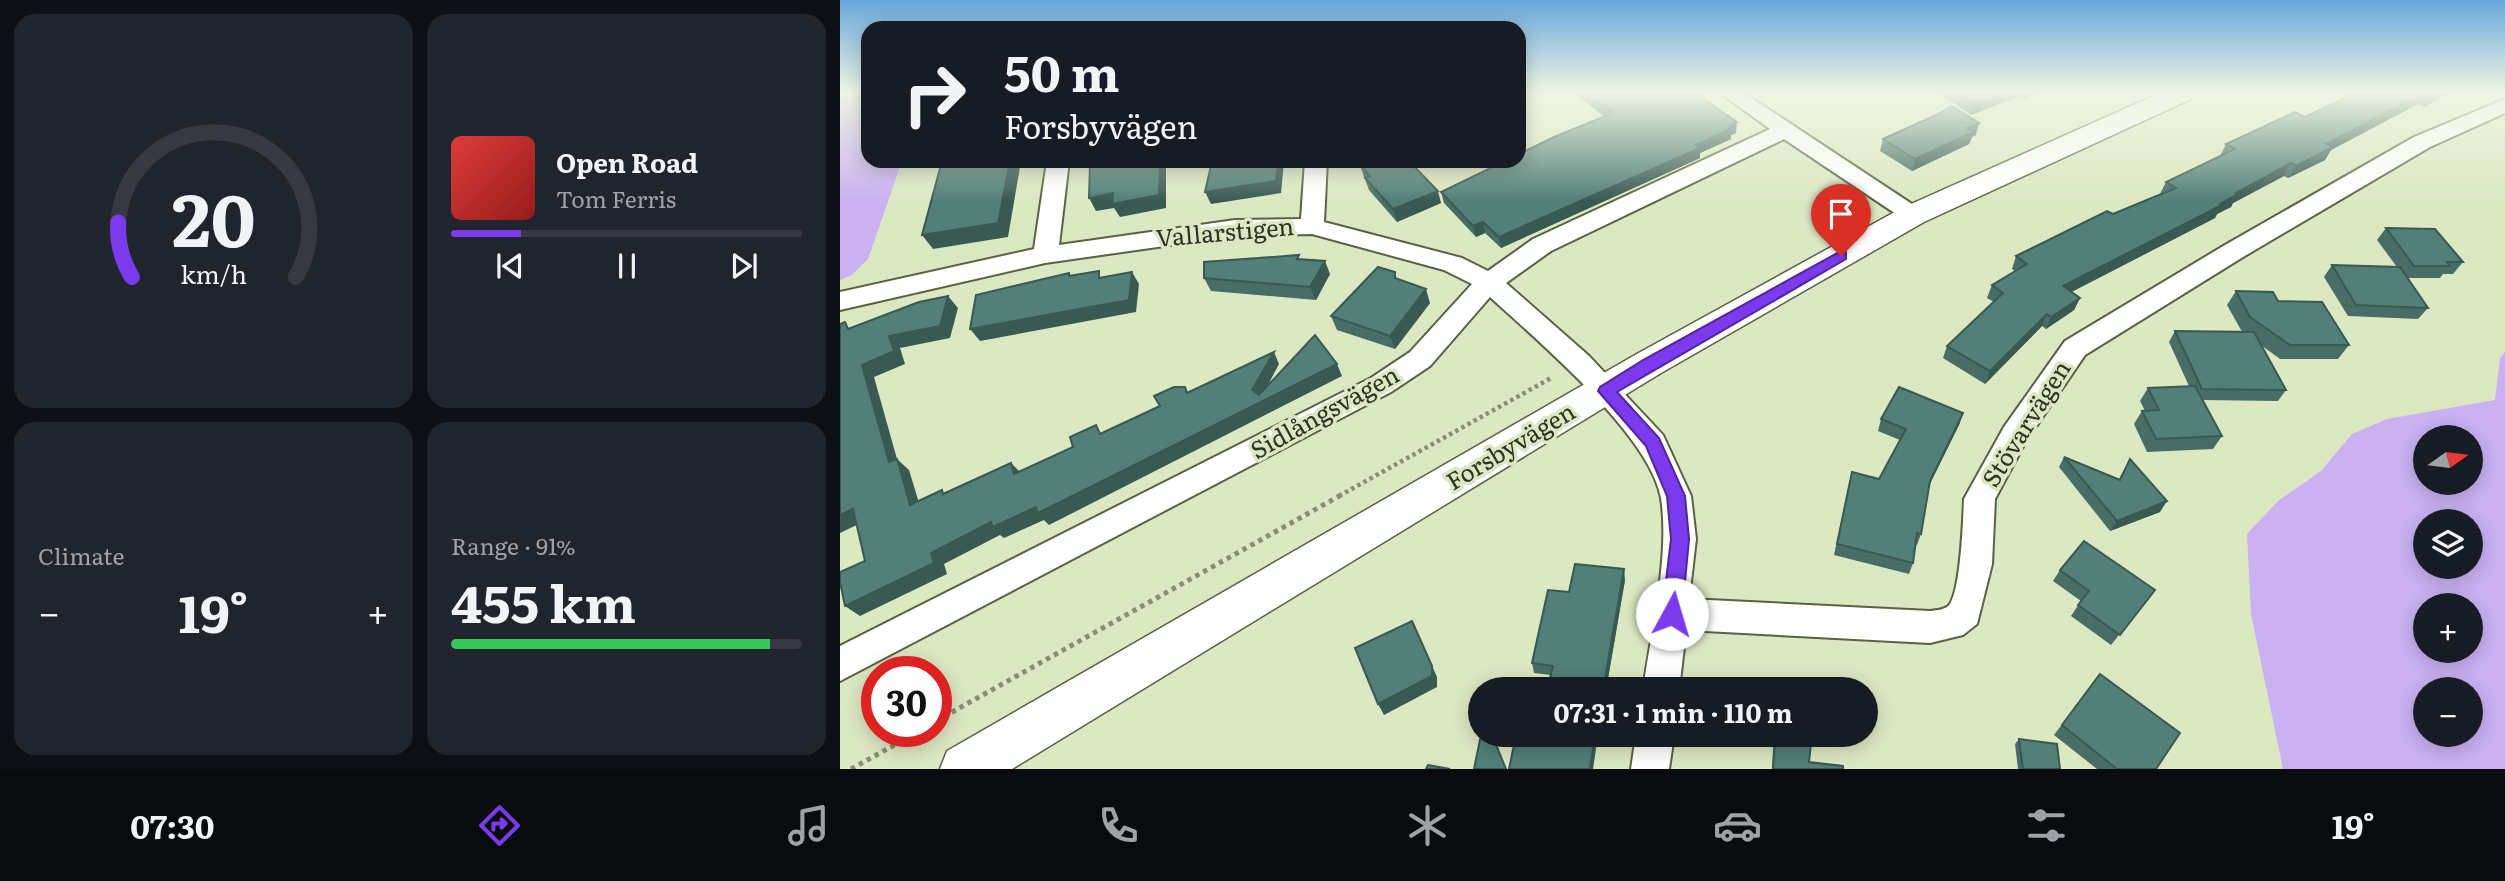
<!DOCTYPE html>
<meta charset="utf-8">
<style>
:root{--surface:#171b24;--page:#20242c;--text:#f1f3f6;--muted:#9ea1a6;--line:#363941;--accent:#7c3aed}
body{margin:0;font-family:Literata,serif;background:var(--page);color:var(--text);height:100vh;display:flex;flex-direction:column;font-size:26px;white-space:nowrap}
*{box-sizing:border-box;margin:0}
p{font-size:23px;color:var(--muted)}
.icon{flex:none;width:38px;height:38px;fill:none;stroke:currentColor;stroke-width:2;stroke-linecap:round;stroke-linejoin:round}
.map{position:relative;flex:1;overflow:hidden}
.drawer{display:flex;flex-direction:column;gap:14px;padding:14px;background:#0d0f14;width:840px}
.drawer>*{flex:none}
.top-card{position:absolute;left:21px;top:21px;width:665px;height:147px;border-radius:21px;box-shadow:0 4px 18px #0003;background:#171b24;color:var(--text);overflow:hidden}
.needle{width:46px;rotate:76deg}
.controls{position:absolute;left:1573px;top:425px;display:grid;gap:14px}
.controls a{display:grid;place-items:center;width:70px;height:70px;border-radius:50%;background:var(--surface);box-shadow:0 4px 18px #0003;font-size:35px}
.speed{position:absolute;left:21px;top:656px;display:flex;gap:14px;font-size:35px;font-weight:700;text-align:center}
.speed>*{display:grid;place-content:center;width:91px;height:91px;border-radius:50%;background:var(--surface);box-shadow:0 4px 18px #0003;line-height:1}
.speed .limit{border:10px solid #d22;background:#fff;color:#111}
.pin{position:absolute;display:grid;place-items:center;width:60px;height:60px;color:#fff;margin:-72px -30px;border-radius:50% 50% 50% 0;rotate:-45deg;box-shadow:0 0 7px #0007}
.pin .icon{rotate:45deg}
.me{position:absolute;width:77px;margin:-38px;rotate:6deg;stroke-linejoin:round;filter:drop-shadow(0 0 5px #0008)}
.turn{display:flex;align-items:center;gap:24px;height:147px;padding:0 28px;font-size:32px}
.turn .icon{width:91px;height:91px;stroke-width:2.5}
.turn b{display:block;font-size:49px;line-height:60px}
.big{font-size:52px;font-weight:700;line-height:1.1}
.drawer .widget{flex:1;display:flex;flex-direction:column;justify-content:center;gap:10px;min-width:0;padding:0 24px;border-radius:21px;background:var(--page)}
.drawer .dial{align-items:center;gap:0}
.dial svg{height:182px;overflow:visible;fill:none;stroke:var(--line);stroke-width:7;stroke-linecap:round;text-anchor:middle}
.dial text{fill:var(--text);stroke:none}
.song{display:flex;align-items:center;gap:21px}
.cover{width:84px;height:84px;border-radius:10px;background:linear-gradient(135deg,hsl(0 70% 55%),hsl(0 70% 35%))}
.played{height:7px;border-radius:4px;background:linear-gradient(90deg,var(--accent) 20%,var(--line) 20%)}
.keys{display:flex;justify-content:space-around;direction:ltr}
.heat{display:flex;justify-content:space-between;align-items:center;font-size:38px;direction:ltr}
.charge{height:10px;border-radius:5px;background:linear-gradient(90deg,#34c759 91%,var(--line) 0)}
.drawer .tiles{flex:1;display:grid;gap:14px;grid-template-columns:repeat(2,1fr)}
.trip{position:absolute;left:628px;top:677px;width:410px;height:70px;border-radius:35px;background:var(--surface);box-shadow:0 4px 18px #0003;font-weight:700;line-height:70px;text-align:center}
.tab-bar{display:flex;height:112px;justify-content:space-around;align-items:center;background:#090b0e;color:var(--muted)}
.tab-bar .icon{width:49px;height:49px}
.tab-bar .selected{color:var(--accent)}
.tab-bar b{font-size:32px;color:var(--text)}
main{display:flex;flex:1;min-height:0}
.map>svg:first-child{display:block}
</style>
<main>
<section class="drawer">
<div class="tiles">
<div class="widget dial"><svg viewBox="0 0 100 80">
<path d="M14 69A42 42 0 1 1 86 69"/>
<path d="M14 69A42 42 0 0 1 8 45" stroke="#7c3aed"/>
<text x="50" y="56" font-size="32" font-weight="700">20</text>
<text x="50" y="72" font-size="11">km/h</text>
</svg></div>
<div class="widget">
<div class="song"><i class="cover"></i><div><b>Open Road</b><p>Tom Ferris</p></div></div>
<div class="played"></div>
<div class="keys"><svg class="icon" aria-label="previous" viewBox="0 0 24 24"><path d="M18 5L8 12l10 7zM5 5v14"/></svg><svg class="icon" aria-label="pause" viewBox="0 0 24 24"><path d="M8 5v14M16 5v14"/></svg><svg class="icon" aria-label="next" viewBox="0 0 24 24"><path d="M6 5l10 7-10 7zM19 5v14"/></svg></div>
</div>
<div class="widget"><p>Climate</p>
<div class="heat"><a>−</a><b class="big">19°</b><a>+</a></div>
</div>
<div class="widget"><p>Range · 91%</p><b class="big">455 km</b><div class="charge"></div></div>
</div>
</section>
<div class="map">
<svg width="1665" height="769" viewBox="0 0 1665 769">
<rect width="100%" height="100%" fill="#dce8c2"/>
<g fill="#c9b1f2" fill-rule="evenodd">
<path d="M0,93H28V161H62L28,259L12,275L0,280Z"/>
<path d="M1665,352V769H1443L1411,614L1407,534L1438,501L1481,471L1512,434L1547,419L1655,400L1660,358ZM1586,438H1631V483H1586ZM1586,522H1631V567H1586ZM1586,606H1631V651H1586ZM1586,690H1631V735H1586Z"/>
</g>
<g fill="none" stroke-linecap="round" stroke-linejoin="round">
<defs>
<g id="minor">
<path d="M880,93H904L1081,210L1085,215L1081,220L1073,222L1065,220L944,139L711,251L666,283L749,356L823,435L851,496L856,539L849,599L1090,611C1097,610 1106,610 1110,604C1121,586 1123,522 1124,499L1164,427L1225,341L1385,245L1574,137L1665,99V113L1590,147L1403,257L1245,355L1185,443L1155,499L1152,564L1137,624L1123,635L1090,643L846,630L839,690H803C811,632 830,555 821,498C810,435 698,341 650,297L590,366L551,392L0,681V646L531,378L570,352L632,284L604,270L472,234L395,236L205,263L0,310V292L194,249L207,161H229L219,245L395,220L461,219L465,161H487L484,222L622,258L648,271L693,239L930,129Z"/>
<path d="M796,735H834L829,769H791Z"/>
</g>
<path id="tertiary" d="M1320,93H1355L1351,99L1084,222L821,373L172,769H100L107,751L795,355L1062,208Z"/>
</defs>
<use href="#minor" stroke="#596241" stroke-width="4"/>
<use href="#tertiary" stroke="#596241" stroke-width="3"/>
<path stroke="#868e73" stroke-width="4.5" stroke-dasharray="3.5 3.5" stroke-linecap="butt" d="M499,496L713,377"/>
<g stroke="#868e73" stroke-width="5" stroke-dasharray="4.5 4.5" stroke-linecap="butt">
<path d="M96,721L503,494"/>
<path d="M11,769L78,732"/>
</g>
<use href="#minor" fill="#fff" fill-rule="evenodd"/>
<use href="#tertiary" fill="#fff" fill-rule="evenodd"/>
</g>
<g fill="#476d66">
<path d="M734,93H855L896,133L891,135V139L860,153V158L661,248L645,233L636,237L604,203L601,192L765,117Z"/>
<path d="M1099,93H1199L1183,99L1179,96L1131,115Z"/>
<path d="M1515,93H1609L1584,107L1578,104L1491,150L1485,160L1448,178L1444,176L1393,203L1391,207L1377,214L1375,218L1231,292L1240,298L1234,310L1206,329L1202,326L1145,384L1103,358L1107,346L1154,302L1147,298L1152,285L1175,271L1172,269L1176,256L1320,194L1326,182L1380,156L1386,144L1465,117Z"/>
<path d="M1136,135L1132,137L1129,144L1072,171L1040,151L1043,139Z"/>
<path d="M519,163L601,203L557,222L529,190Z"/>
<path d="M1546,228L1623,262L1613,274H1603L1600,278H1567L1588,308L1578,319L1508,316L1484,277L1492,265L1557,267L1537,240Z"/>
<path d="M461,259L490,274L476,300L371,291L364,278Z"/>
<path d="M557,279L590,303L555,349L497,330L491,316Z"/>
<path d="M1396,291L1438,301L1509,345L1498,359H1440L1421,345L1446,390L1438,401L1362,400L1382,436L1373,449L1307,452L1294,424L1302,411H1305L1300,401L1308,388L1349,386L1329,342L1335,331L1404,332L1401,330L1387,305Z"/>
<path d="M1123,413L1119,425L1089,486L1081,534L1077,545H1075L1073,563L1069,574L994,555L1009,484L1039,479L1060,440L1038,431L1041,419Z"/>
<path d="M1224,457L1279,479L1290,459L1320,512L1270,531L1219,467Z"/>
<path d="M1220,570L1315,590L1271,645L1231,616L1241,601L1213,581Z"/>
<path d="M785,580L766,690H707L711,675L694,673L692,663L729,592Z"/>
<path d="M1260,674L1316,769H1257L1214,735Z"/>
<path d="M1179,739L1220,769H1178L1175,744Z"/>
<path d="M935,740L969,762L1003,769H932L933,750Z"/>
</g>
<g fill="#395953">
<path d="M1165,93H1180L1179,96L1131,115L1134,105Z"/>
<path d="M1185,93H1199L1183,99Z"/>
<path d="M1585,93H1586L1578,104L1491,150L1485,160L1448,178L1456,166L1486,144Z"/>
<path d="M1595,93H1609L1584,107L1592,94Z"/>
<path d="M897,122L896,133L891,135V139L860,153V158L661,248L659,237Z"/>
<path d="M1139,123L1136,135L1132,137L1129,144L1072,171L1075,159L1127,128Z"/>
<path d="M170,161H181L168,237L93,249L82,235Z"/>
<path d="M320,161H326V208L280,217L274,208L256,211L249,198Z"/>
<path d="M438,161H444L441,193L371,204L365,192Z"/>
<path d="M1451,163L1444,176L1393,203L1391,207L1377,214L1375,218L1218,299L1223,286L1380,204L1396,193Z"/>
<path d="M598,191L601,203L557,222L553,209Z"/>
<path d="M643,222L645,233L636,237L633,226Z"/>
<path d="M485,261L490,274L476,300L470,287Z"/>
<path d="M292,272L299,284L296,312L140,341L130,329Z"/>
<path d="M586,289L590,303L555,349L550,336Z"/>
<path d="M108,296L118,308L110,338L60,348L65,364L34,377L57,459L69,470L83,516L70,505L49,462L22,365L49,336Z"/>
<path d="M1240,298L1234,310L1206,329L1211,317Z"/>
<path d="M1207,314L1202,326L1145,384L1150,371Z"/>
<path d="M434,352L439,364L419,402L412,390Z"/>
<path d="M497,364L502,376L209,525L204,520L164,538L160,535L104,564L107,574L20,616L5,606L91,553L151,522Z"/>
<path d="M1123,413L1119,425L1085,493L1090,481Z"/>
<path d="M171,463L182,474H174Z"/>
<path d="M1327,501L1320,512L1270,531L1277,521Z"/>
<path d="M13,509L27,520L0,533V515Z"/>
<path d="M784,569L785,580L766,690H763Z"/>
<path d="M572,621L597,677V687L544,715L538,704Z"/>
<path d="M755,735H758L753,769H750Z"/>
</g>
<g fill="#527f77" stroke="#395953" stroke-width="2">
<path d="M747,93H855L897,122L888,126L892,128L856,145L860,148L659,237L643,222L633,226L601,192L665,161H679V154L714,137L773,113Z"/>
<path d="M1116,93H1165L1134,105Z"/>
<path d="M1515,93H1585L1486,144L1493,147L1456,166L1451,163L1396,193L1398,194L1380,204L1382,205L1223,286L1240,298L1211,317L1207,314L1150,371L1107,346L1163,293L1152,285L1187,264L1176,256L1267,211L1273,214L1336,188L1326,182L1395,149L1386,144L1455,112L1465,117Z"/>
<path d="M1112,106L1139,123L1127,128L1133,132L1075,159L1043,139L1096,115Z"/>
<path d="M102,161H170L158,223L82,235Z"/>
<path d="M250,161H320L319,195L272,204L273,193L249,198Z"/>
<path d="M372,161H438L436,181L365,192Z"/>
<path d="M523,161H569L598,191L553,209L525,178L530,176L519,163Z"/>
<path d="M1546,228L1595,229L1623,262H1607L1610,266H1574Z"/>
<path d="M459,255L457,259L485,261L470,287L364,278V262Z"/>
<path d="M1492,265L1560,267L1588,308L1516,305Z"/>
<path d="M538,267L555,272V278L586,289L550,336L491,316Z"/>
<path d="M259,271V278L292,272L289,300L130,329L136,295L229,273V276Z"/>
<path d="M1396,291L1433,292L1438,301L1482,302L1509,345H1450L1410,317Z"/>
<path d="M108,296L100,326L49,336L54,351L22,365L49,462L57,459L70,505L102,490L103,494L171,463L174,474L233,447L230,437L256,425L260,434L320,406L314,396L334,387H345L347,393L434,352L412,390L419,395L475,335L497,364L198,513L196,507L153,527L151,522L91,553L94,563L5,606L0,582V572L25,561L13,509L0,515V324L5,322L8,329L79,302Z"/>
<path d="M1335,331L1414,332L1446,390L1362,389Z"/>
<path d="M1355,386L1382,436L1316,439L1302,411L1319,410L1308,388Z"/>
<path d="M1059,387L1123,413L1090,481L1081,534L1077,533L1073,563L997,544L1012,472L1039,479L1066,429L1041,419Z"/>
<path d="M1224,457L1280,480L1290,459L1327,501L1277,521Z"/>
<path d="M1244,541L1315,590L1280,635L1238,605L1249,591L1220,570Z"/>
<path d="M735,564L784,569L763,690H707L713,666L692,663L708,590L729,592Z"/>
<path d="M572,621L592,666V676L538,704L515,648Z"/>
<path d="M1260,674L1340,733L1316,769H1277L1222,725Z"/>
<path d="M641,735H652L666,769H634Z"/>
<path d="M676,735H755L750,769H669Z"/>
<path d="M1179,739L1217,744L1220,769H1183Z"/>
<path d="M935,740L971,744L969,762L1003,766V769H933Z"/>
<path d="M588,765L610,769H586Z"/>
</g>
<linearGradient id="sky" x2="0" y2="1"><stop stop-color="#68a6da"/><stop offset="0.46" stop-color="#eff5e4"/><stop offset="1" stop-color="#eff5e4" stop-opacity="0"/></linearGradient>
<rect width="1665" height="201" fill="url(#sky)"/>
<path fill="#7c3aed" stroke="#51269a" stroke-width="2" d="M1001,251L1006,252V259L777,392L819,438L845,496L849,539L842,614L839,621L832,623L825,621L822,614L831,539L827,496L806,446L758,391L760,387L803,360Z"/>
<g text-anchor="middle" stroke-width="7" stroke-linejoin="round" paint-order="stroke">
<g font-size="24" fill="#2f3324" stroke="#dce8c2">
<text transform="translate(385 233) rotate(-5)" y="8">Vallarstigen</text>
<text transform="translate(485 413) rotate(-29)" y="8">Sidlångsvägen</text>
<text transform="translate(1187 424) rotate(-58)" y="8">Stövarvägen</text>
<text transform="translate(671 447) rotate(-31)" y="8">Forsbyvägen</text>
</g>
</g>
</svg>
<div class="controls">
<a><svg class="needle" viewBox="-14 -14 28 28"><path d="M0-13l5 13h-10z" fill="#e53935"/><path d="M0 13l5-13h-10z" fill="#9ea1a6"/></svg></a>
<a><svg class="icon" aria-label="layers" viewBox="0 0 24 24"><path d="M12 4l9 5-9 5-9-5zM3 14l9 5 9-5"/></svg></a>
<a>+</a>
<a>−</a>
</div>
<div class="speed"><div class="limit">30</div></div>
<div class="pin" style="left:1001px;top:256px;background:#d93025"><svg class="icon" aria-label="arrive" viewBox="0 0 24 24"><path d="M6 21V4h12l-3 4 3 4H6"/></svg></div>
<svg class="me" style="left:832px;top:614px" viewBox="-20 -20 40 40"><circle r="19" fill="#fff"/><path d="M0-13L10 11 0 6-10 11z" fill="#7c3aed"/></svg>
<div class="trip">07:31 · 1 min · 110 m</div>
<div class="top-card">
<div class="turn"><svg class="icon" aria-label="right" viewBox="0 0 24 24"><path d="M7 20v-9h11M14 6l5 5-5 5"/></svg><div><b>50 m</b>Forsbyvägen</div></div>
</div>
</div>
</main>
<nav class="tab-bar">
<b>07:30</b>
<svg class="icon selected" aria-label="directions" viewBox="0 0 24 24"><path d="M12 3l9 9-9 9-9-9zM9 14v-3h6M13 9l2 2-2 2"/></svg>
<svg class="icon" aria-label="music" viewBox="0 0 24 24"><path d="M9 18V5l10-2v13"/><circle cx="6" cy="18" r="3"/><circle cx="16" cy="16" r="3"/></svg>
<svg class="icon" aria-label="phone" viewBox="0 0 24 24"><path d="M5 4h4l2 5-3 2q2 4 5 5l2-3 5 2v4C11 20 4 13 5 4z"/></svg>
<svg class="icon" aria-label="climate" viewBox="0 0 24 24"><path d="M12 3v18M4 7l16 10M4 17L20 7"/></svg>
<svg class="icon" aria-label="car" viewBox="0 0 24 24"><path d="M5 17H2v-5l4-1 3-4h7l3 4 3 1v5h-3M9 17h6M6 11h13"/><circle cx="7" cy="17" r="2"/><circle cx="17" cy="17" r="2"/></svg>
<svg class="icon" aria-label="filters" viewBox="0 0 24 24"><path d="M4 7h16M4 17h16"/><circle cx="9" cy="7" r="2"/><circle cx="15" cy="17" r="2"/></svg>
<b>19°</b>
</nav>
